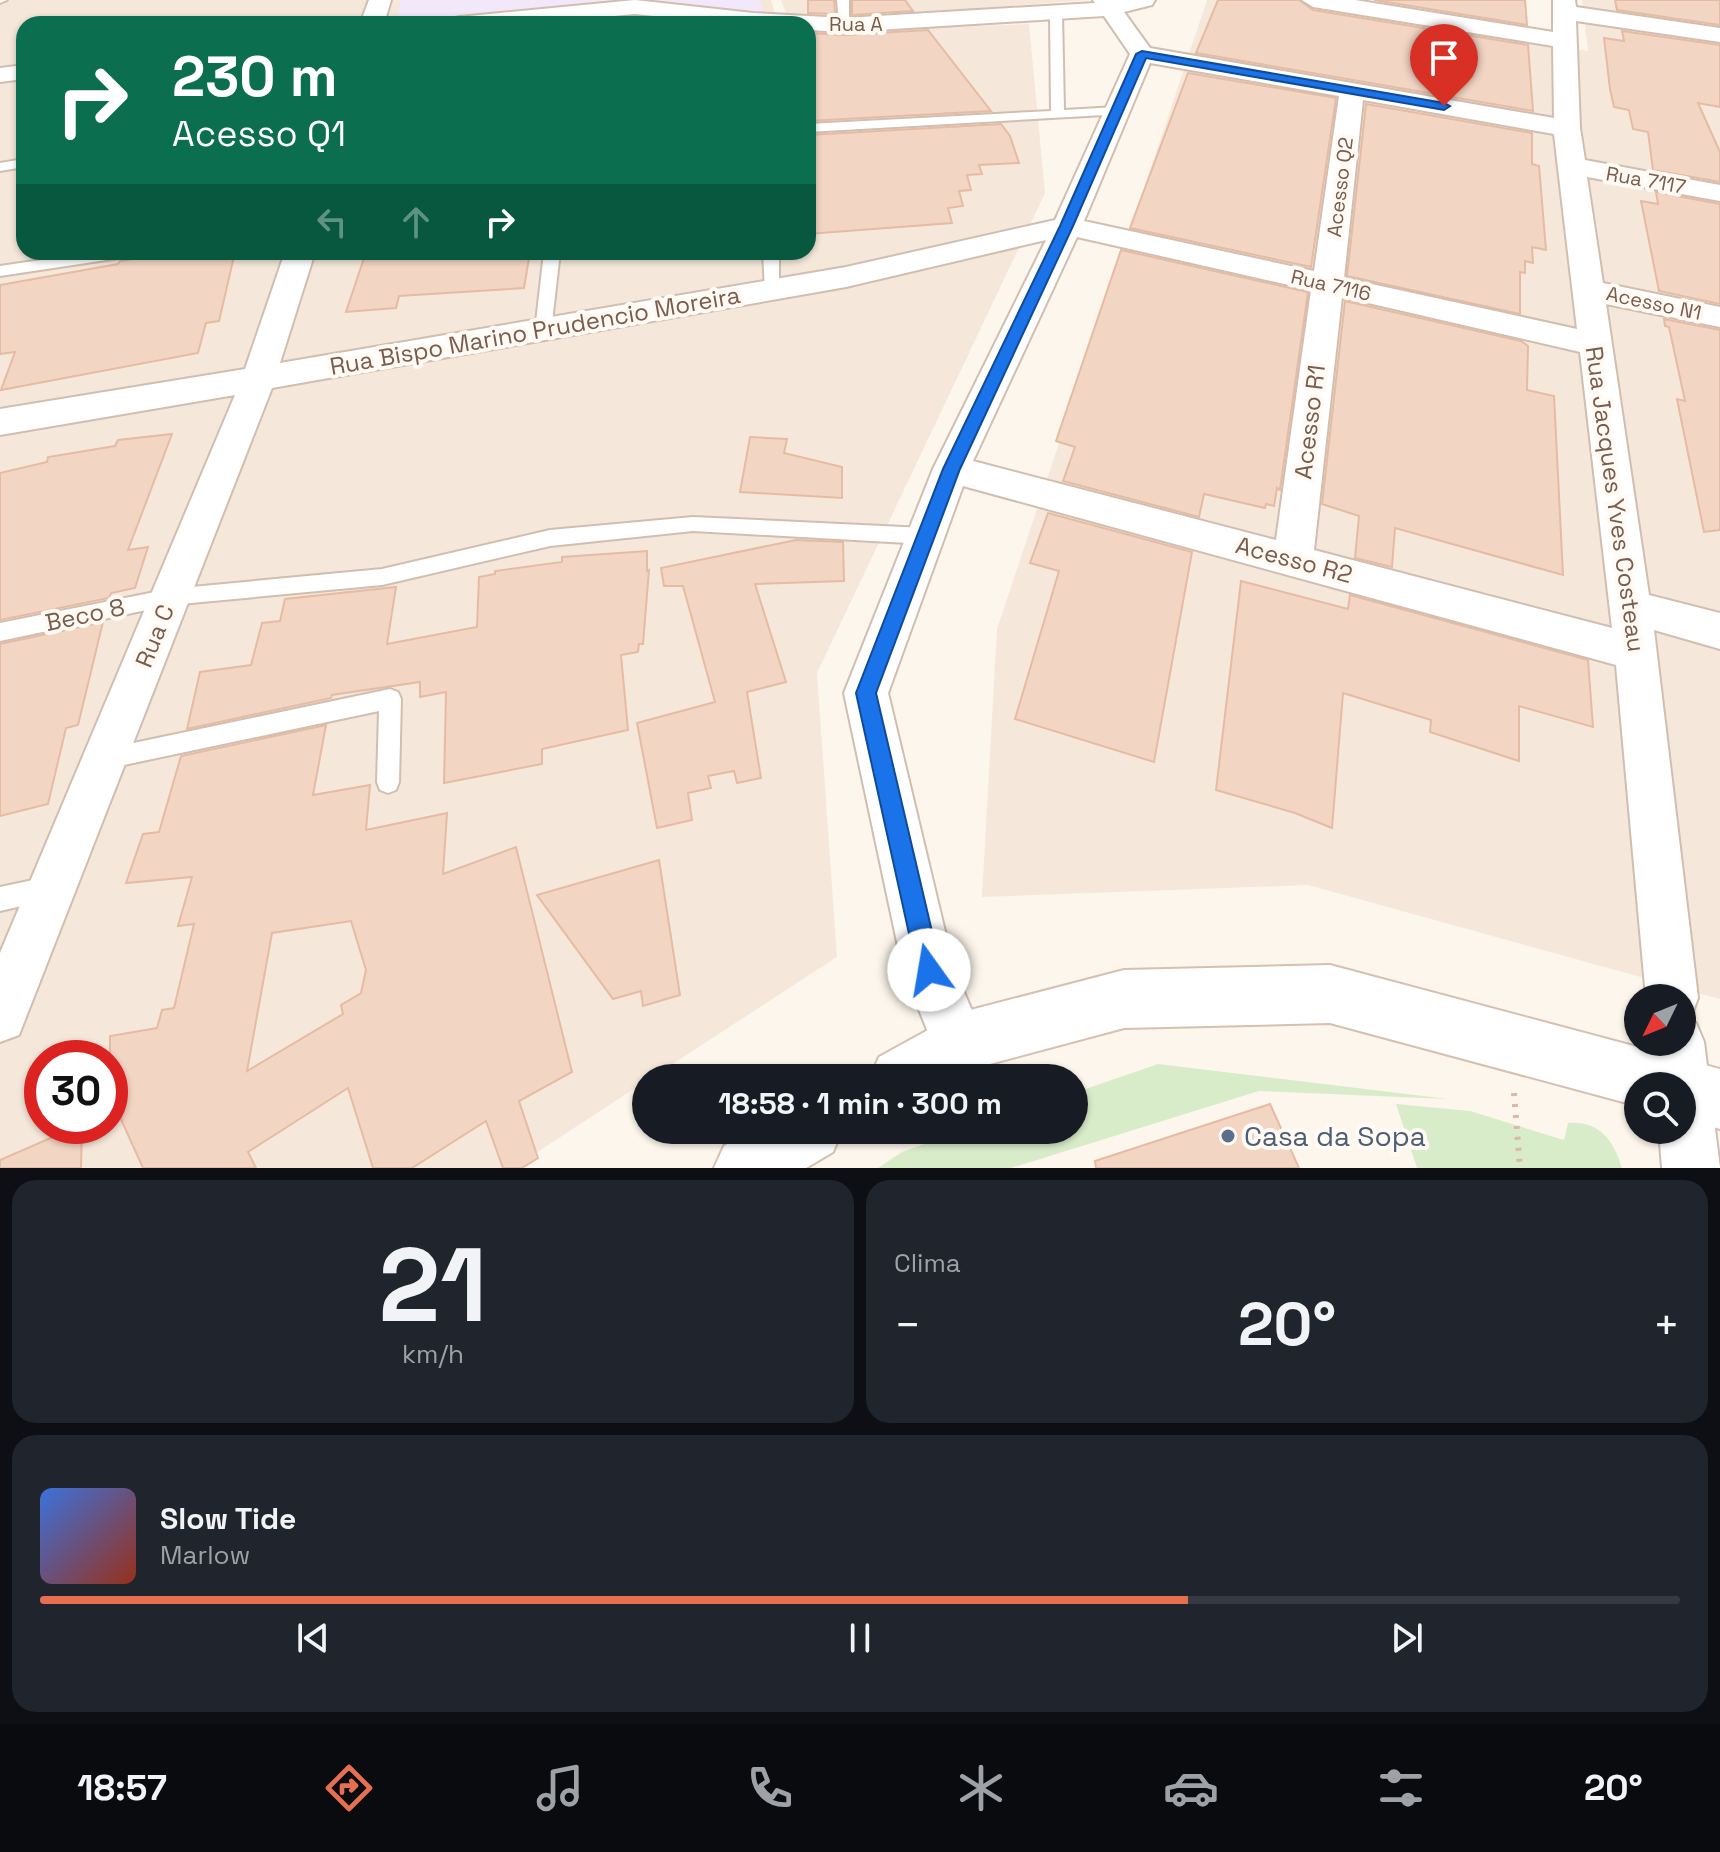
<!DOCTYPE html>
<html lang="pt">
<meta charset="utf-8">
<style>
:root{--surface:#171b24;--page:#20242c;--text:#f1f3f6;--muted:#9ea1a6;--line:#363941;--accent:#e76f51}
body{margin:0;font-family:"Space Grotesk",sans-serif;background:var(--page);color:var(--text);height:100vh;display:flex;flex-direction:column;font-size:30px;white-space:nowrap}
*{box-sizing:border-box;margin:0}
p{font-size:26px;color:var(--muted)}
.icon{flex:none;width:44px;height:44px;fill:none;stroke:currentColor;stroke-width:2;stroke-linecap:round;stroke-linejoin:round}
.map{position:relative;height:1168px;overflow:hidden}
.sheet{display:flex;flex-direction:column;gap:12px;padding:12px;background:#0d0f14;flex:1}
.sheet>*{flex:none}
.top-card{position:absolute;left:16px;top:16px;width:800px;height:244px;border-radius:24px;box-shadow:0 2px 6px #0004;background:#0b6e4f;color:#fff;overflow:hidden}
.needle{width:52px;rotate:227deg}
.fabs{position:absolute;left:1624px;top:984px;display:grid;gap:16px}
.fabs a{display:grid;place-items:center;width:72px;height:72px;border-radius:50%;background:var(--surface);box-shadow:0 2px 6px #0004;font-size:40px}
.speed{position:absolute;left:24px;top:1040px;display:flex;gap:16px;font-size:40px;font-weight:700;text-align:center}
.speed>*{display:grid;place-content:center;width:104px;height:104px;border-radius:50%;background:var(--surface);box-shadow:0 2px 6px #0004;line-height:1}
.speed .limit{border:12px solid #d22;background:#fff;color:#111}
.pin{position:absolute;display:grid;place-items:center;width:68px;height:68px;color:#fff;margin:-82px -34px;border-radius:50% 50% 50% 0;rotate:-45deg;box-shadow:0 0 8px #0007}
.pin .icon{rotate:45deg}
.me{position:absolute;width:88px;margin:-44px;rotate:347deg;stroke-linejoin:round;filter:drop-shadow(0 0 6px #0008)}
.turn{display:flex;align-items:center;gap:28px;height:168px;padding:0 24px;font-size:36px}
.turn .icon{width:104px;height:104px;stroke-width:2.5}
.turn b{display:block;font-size:56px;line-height:68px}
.lanes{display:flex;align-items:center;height:76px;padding:0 24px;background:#0003;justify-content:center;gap:40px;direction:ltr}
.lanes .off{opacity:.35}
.big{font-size:60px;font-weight:700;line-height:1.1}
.sheet .widget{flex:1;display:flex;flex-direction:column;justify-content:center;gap:12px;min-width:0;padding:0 28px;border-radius:24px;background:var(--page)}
.sheet .dial{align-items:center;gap:0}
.dial b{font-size:104px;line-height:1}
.song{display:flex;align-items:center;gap:24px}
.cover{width:96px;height:96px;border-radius:12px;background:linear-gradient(135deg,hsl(220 70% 55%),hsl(10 70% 35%))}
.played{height:8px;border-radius:4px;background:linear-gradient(90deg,var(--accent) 70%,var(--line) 70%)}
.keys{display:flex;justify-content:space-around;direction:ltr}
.heat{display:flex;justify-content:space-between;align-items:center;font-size:44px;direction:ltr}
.sheet .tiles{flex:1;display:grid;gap:12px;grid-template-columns:1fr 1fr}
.widget:last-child{grid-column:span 2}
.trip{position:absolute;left:632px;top:1064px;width:456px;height:80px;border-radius:40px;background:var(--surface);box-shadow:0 2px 6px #0004;font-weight:700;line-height:80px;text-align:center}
.tabs{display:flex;height:128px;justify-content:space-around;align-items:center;background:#090b0e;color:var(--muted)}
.tabs .icon{width:56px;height:56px}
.tabs .current{color:var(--accent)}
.tabs b{font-size:36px;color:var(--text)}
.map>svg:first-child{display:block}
</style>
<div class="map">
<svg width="1720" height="1168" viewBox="0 0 1720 1168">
<rect width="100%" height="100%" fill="#fdf6ec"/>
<g fill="#f5e8da" fill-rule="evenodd">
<path d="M0,0H771L778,24H24V252H808V32L1029,24L1045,193L817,673L837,957L651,1078H646V1081L513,1168H0ZM42,1058H110V1126H42Z"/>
<path d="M781,0H1090L957,10L787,16Z"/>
<path d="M1207,0H1228L1588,51L1582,0H1720V999L1308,885L982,897L997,629Z"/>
</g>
<path fill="#f3e8fa" d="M401,0H759L765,16L635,2L396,23Z"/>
<g fill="#d8ecc9">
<path d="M1158,1064L1448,1099L1259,1091L1011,1168H878L902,1152L965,1130H1074V1093Z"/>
<path d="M1396,1104L1470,1111L1564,1140L1568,1123C1599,1121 1613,1139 1622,1168H1417Z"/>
</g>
<g fill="#f3d5c3" stroke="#e6bba3" stroke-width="2" fill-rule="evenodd">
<path d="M808,0H834L835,14L808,13Z"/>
<path d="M852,0H905L913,11L852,15Z"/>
<path d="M1218,0H1299L1313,10L1528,45L1533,111L1196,53Z"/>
<path d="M1374,0H1525L1527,25Z"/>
<path d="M1615,0H1720V25L1617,10Z"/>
<path d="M928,30L991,111L808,121V33L845,35Z"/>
<path d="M1622,31L1720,45V107L1698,103L1720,152V182L1653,170L1648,132L1633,129L1629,110L1614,107L1610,89L1604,38L1624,41Z"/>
<path d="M1188,73L1336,98L1311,267L1130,228Z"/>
<path d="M1366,104L1532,133V164L1539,166L1546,250L1532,247L1533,263L1525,261V273L1520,272V314L1347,276Z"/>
<path d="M1001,124L1010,136L1019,163L979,165L982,174L967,175L971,190L959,191L963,206L948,208L952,223L808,234V135Z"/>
<path d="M1656,192L1720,204V304L1659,291L1641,201L1658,204Z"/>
<path d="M1121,250L1308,292L1280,490L1277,488L1274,506L1266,504L1265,508L1204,494L1199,517L1063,481L1075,447L1056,441Z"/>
<path d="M183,252H235L219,321L206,323L198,353L1,390L15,352L0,354V285L118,264L120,261Z"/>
<path d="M366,252H530L524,288L399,296L396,308L346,312Z"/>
<path d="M1345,301L1521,341L1528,346L1527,390L1554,396L1563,575L1395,528L1392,567L1355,558L1359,516L1322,504Z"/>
<path d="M1664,319L1720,330V530L1704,532L1677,399L1685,401L1669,327L1665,326Z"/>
<path d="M172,434L128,550L148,547L135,588L111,593L109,598L0,620V473L47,462L48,457L115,446L118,440Z"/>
<path d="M750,437L787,439L784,453L842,467V498L740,492Z"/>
<path d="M1048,513L1192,552L1154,762L1015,719L1059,571L1030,563Z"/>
<path d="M796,540L843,542L844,581L755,584L786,682L747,692L761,778L737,783L734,771L708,776L711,788L688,793L692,820L657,828L637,723L715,702L683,586H664L661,568Z"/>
<path d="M647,551V571L649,570L643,644H639L638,652L621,655L628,730L542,749V764L444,783L446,692L420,697V682L332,695L331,698L187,729L200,672L251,665L262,623L280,621L285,599L396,587L387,644L477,627L479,577L495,574V571L562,562V557Z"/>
<path d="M1241,581L1348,609L1350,595L1588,660L1593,727L1519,706V761L1430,732L1431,720L1343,693L1332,828L1295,813L1216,790Z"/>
<path d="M103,622L78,725L66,728L48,804L0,816V644Z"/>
<path d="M326,725L313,795L370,785L366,830L447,813L443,874L516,847L572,1072L519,1101L538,1158L522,1168H503L486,1121L412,1168H373L348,1088L248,1152L256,1168H143L110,1095V1036L157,1028L162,1010L174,1008L194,924L178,926L192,877L126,883L143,834L159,832L181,756ZM351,921L366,970L361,993L341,1005L343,1014L247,1071L272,933Z"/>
<path d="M659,860L680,995L643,1006L641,991L613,999L537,895Z"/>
<path d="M1270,1104L1299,1168H1096L1095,1161Z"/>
<path d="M78,1126H82L81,1168H0V1160Z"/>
</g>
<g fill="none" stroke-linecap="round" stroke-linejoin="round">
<defs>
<g id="lane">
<path d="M0,0H7L0,3Z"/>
<path d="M837,0H849V27L839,25Z"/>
<path d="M1056,10L1062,13L1064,110L1117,107L1122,108V114L808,132V124L1051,111L1050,13Z"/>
<path d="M24,159V167L0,171V163Z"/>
<path d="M95,252H134L126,257L0,276V266Z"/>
<path d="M544,252H560L551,331L543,336L535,331Z"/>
<path d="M763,252H779V294H767L765,290Z"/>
<path d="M693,517L925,528L932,531L935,536L932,541L925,544L693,531L550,546L382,585L170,605L0,641V623L170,589L382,569L550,530Z"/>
<path d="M390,689L398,692L401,699L399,782L396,790L388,793L380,790L377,782L379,711L105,769L97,766L94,759L97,752L105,749Z"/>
<path d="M52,876L61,879L64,888L61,897L0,911V887Z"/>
</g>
<g id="street">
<path d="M369,0H391L384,24H360Z"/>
<path d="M635,0L753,13L845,18L1095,3L1093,0H1155L1152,5L1124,12L1150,48L1554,118L1553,46L1313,7L1302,0H1355L1553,32V0H1575L1576,7L1720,28V42L1576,21L1580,128L1585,160L1720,185V201L1587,177L1603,283L1720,307V327L1606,304L1649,595L1720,613V649L1654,630L1698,998L1691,1017L1685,1019L1696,1023L1704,1042L1720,1168H1662L1659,1130H1682V1086H1654L1650,1042H1682V998H1646L1616,665L963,486L888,693L954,969L986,1043L978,1062L959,1070L940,1062L903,970L844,693L933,469L1046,240L846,287L272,388L19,1035L0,1042V953L235,395L0,435V409L245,369L285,252H315L280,363L846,267L1055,220L1130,54L1104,16L845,32L808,30V24H727L635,14L531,24H447L451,19L459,17ZM1150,63L1339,96L1314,271L1084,221ZM1363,100L1554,134L1577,329L1344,278ZM1077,237L1311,290L1276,540L973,461ZM1342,297L1580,352L1612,628L1314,550Z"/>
<path d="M24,65V79L0,82V68Z"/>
</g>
<g id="secondary">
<path d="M1330,965L1720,1069V1129L1682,1118V1086H1638V1106L1330,1023L1124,1028L971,1069L957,1078H870L879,1057L959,1013L1124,970Z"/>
<path d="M751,1130H842L833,1152L806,1168H714L724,1146Z"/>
</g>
</defs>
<use href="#lane" stroke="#d1beb0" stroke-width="4"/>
<use href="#street" stroke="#d1beb0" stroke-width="4"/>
<use href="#secondary" stroke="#d6c0b0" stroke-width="4"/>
<path stroke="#d9b8a5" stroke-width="6" stroke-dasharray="3 8" stroke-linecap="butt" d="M1514,1093L1520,1168"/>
<use href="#lane" fill="#fff" fill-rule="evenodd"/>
<use href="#street" fill="#fff" fill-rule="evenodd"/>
<use href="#secondary" fill="#fff" fill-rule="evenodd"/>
</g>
<path fill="#1a73e8" stroke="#114b97" stroke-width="2" d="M1142,51L1444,103L1450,106L1444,110L1146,58L1073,226L960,469L876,693L941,970L937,978L929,981L921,978L917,970L856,693L943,469L1060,226L1136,54Z"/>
<circle fill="#5c6f8a" stroke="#fffaf3" stroke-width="3" cx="1228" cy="1136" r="8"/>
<g text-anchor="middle" stroke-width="8" stroke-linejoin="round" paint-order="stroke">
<g font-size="20" fill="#7a5c4d" stroke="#fffaf3">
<text x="856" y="31">Rua A</text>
<text transform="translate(1646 180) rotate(10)" y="7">Rua 7117</text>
<text transform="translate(1340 187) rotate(-83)" y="7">Acesso Q2</text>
<text transform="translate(1331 285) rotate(13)" y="7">Rua 7116</text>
<text transform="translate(1654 303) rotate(12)" y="7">Acesso N1</text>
</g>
<g font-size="24" fill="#7a5c4d" stroke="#fffaf3">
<text transform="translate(535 331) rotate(-10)" y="8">Rua Bispo Marino Prudencio Moreira</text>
<text transform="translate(1310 422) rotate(-83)" y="8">Acesso R1</text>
<text transform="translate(1615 499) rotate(82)" y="8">Rua Jacques Yves Costeau</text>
<text transform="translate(1294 560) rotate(15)" y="8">Acesso R2</text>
<text transform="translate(85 615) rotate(-12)" y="8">Beco 8</text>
<text transform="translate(155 636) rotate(-68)" y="8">Rua C</text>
</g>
<g font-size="28" fill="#4e5e75" stroke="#fffaf3" text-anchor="start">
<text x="1244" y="1146">Casa da Sopa</text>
</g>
</g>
</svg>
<div class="fabs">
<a><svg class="needle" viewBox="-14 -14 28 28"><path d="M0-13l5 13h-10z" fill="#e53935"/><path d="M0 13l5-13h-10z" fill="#9ea1a6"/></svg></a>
<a><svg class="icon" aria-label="search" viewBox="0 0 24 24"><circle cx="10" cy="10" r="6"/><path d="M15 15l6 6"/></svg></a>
</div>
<div class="speed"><div class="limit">30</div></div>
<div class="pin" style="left:1444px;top:106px;background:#d93025"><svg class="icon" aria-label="arrive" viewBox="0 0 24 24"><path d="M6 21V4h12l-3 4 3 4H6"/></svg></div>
<svg class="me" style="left:929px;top:970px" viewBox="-20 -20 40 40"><circle r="19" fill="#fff"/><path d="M0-13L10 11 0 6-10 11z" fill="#1a73e8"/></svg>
<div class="trip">18:58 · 1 min · 300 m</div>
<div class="top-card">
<div class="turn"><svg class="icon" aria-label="right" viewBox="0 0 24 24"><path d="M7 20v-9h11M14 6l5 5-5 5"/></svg><div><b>230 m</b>Acesso Q1</div></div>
<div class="lanes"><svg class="icon off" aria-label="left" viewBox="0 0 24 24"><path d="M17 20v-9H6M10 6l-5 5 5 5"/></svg><svg class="icon off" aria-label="ahead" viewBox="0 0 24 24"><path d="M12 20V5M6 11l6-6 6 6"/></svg><svg class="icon" aria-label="right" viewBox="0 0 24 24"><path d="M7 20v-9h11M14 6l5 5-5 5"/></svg></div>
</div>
</div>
<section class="sheet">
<div class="tiles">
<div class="widget dial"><b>21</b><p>km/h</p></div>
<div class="widget"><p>Clima</p>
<div class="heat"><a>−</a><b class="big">20°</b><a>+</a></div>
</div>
<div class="widget">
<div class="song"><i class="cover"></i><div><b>Slow Tide</b><p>Marlow</p></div></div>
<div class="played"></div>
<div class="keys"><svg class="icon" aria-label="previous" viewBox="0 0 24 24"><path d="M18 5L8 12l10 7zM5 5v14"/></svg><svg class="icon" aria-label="pause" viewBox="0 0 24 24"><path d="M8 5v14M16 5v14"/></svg><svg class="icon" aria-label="next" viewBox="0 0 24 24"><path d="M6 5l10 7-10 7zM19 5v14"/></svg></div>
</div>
</div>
</section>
<nav class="tabs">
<b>18:57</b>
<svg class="icon current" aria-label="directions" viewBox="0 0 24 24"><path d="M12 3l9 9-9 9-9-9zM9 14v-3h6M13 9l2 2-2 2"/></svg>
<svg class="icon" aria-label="music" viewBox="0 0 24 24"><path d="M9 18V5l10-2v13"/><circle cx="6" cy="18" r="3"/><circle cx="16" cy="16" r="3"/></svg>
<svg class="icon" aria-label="phone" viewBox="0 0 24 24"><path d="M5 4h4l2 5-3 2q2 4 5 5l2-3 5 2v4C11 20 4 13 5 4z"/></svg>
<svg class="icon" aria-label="climate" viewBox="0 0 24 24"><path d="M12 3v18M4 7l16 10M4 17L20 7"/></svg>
<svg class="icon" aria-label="car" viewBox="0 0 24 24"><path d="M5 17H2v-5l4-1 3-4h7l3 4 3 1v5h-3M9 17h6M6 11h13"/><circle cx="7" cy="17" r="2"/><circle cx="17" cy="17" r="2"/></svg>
<svg class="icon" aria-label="filters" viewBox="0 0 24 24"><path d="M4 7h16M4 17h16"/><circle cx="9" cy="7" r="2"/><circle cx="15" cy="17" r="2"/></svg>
<b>20°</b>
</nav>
